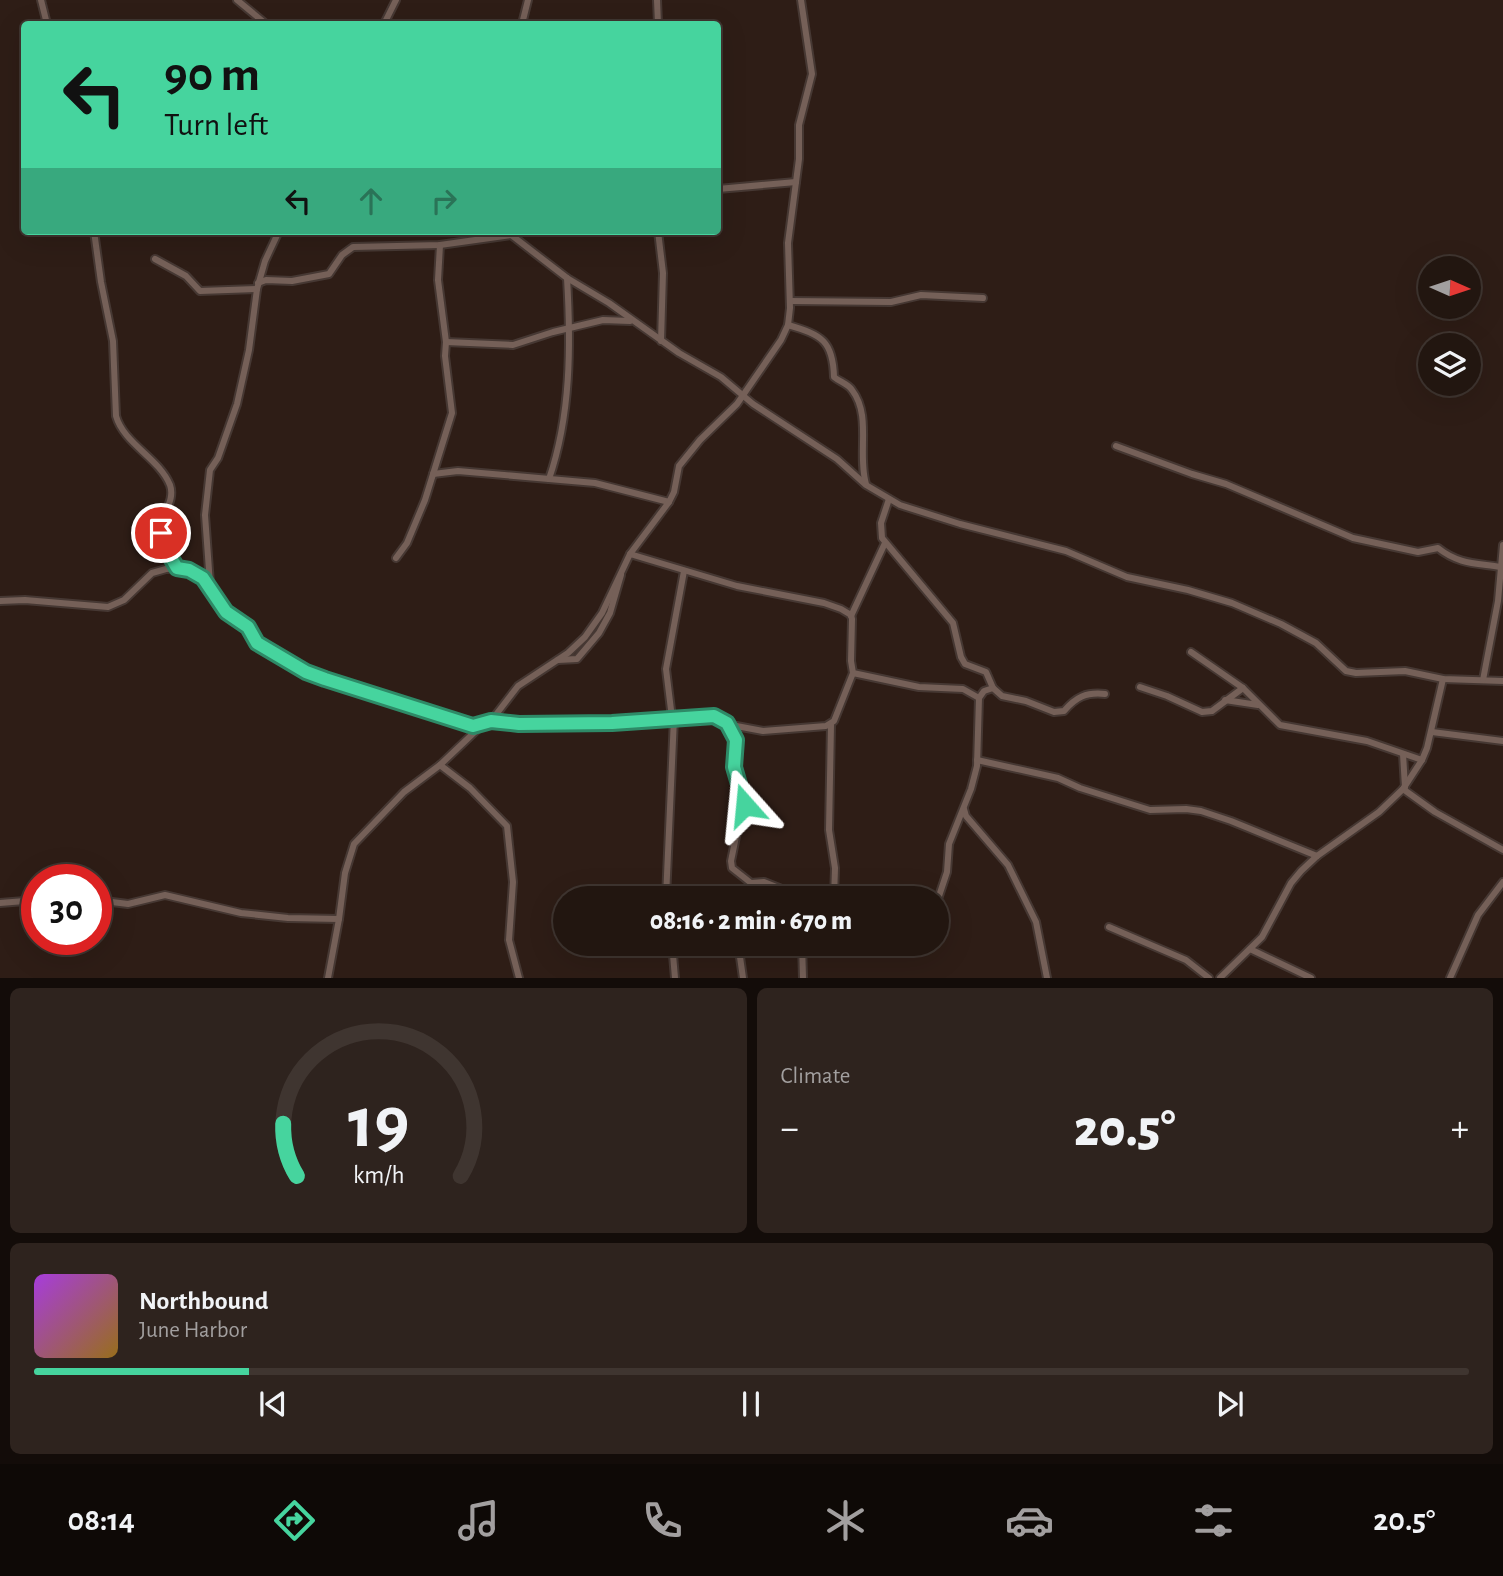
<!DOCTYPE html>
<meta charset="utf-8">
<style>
:root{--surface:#221610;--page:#2e231e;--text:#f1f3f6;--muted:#a29f9f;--line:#3f3530;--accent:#46d49e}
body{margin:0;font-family:"Alegreya Sans",sans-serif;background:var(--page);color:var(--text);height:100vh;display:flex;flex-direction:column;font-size:26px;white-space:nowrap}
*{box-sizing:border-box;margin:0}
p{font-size:23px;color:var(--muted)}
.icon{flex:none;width:38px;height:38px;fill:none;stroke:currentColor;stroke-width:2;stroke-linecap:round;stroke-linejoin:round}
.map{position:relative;height:978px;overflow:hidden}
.sheet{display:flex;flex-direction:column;gap:10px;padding:10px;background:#130c09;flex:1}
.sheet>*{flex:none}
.banner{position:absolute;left:21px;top:21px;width:700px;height:214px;border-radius:7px;box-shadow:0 7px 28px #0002,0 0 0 2px var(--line);background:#46d49e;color:#111;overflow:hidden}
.needle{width:46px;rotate:93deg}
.controls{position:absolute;left:1418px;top:256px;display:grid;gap:14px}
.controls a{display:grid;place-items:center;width:63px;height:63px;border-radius:50%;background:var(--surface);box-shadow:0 7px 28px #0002,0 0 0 2px var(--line);font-size:35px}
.speed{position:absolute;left:21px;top:864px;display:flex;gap:14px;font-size:35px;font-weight:700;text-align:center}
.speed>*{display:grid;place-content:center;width:91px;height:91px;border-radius:50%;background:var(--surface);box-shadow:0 7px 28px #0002,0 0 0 2px var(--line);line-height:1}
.speed .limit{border:10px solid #d22;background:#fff;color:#111}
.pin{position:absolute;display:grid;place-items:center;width:60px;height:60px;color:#fff;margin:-30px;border:4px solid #fff;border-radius:50%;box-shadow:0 2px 7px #0007}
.me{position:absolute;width:77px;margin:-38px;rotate:342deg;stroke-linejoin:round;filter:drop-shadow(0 0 5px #0008)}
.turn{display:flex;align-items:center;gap:24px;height:147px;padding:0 28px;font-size:32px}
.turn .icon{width:91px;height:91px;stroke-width:2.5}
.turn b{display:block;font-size:49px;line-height:60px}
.lanes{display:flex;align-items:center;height:66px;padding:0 28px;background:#0003;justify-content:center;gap:35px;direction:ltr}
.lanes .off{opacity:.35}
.big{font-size:52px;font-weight:800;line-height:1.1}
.sheet .card{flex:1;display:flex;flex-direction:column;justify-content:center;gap:10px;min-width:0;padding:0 24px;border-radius:10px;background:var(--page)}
.sheet .dial{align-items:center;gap:0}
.dial svg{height:182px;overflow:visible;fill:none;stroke:var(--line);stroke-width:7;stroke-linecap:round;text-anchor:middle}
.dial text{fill:var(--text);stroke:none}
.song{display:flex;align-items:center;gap:21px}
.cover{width:84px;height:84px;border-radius:10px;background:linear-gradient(135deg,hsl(280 70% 55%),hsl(40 70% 35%))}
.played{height:7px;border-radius:4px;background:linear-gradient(90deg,var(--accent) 15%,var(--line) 15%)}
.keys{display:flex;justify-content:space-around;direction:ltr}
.heat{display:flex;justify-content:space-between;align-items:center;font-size:38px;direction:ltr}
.sheet .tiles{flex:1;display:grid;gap:10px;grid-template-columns:1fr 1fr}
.card:last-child{grid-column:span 2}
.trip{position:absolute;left:553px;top:886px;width:396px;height:70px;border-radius:35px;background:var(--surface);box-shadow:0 7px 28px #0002,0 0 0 2px var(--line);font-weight:800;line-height:70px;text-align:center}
.menu{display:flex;height:112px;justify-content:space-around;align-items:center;background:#0e0906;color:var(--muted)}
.menu .icon{width:49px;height:49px}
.menu .selected{color:var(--accent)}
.menu b{font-size:32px;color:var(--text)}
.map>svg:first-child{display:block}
</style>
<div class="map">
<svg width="1503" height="978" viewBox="0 0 1503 978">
<rect width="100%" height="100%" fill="#2e1d16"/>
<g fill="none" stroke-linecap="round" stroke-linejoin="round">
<defs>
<g id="minor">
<path d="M41,0L47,24"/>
<path d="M237,0L266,24"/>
<path d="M657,0L658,24"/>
<path d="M384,24L396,0"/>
<path d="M522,24L528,0"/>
<path d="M718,189L796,182"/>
<path d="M94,231L101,282L113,341L116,416C124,444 159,458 170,485C176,502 159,516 161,533C162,545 171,558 177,568"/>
<path d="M506,231L567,278L609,303L679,353L721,377L753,404L837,459L866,485L900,505L960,524L1066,551L1127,577L1188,590L1232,603L1281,624L1316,643L1346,671L1356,673L1405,671L1443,679L1503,681"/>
<path d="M658,231L663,273L661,341"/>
<path d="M155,259L186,276L200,291L257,289"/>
<path d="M258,283L266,280L292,281L329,274L342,255L353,247L440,245L511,235"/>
<path d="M790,301L891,302L921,295L983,298"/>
<path d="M788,325C822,335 833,341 834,377C840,382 848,384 852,390C872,416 857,454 866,484"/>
<path d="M446,342L513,345L553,332L603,320L630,321"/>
<path d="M1116,446L1192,474L1226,484L1353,538L1418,552L1438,548C1458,564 1475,563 1500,567"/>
<path d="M433,474L458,471L595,483L669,502"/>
<path d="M549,479C571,415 571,345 567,278"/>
<path d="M889,499L881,523L882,538L953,623L961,657L965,664L986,672L993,688L1002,696L1026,701L1054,712L1064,711C1076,697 1086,692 1105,694"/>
<path d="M630,554L737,586L824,603L841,609L851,615L852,619L851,661L853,673L919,687L963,689L979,698"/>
<path d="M396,558L407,543L425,500L452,413L445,356L446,342L438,280L440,245"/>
<path d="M210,584L205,515L210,470L218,458L237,404L249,350L257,289L265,261L279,231"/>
<path d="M0,601L25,600L108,607L124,600L152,573L166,569L183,568L203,578L226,612L248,627L257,643L306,672L464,724L481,726L491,721L518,686L568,653L585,637L602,613L630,554L669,502L674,492L679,466L700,440L737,404L781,340L788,325L790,308L788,243L799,159V125L812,74L801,0"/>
<path d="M851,616L885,543"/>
<path d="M1191,652L1243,688L1280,725L1367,741L1422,760"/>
<path d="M558,660L577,659L599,633L610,613L621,575"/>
<path d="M1483,680L1498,601L1503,545"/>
<path d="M1140,687L1167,696L1202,712L1212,711L1243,688"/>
<path d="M1225,700L1258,705"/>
<path d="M672,718L666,669L684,571"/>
<path d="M491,721L519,724L612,723L707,715L731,725L763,731L826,726L834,721L853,673"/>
<path d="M728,725L736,740L734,767L745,805L739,822L731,861L732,868L751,883L747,898"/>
<path d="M831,725L829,830L835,868L834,898"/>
<path d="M1432,732L1503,741"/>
<path d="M1403,754L1405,787"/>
<path d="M977,760L1058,778L1080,788L1150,810L1186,809L1201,811L1231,821L1317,856"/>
<path d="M440,765L470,788L507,826L513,882L509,940L519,978"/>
<path d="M1403,789L1435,812L1503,850"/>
<path d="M964,809L966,816L1008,865L1036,922L1047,978"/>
<path d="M751,883L764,882L804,898"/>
<path d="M666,898L674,718"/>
<path d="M96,900L128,904L165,895L241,913L288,918L339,919"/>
<path d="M0,903L37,900"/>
<path d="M936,905L947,872L949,844L971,789L977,766L979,698L984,691L993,688"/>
<path d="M1109,927L1186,960L1209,978"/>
<path d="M672,943L675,978"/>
<path d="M738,943L743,978"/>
<path d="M802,943L803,978"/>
<path d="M1250,949L1311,978"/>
<path d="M328,978L339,919L345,873L354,844L404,792L440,765L481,726"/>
<path d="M1220,978L1262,937L1291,883L1301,871L1317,856L1379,812L1403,789L1422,760L1427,748L1443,679"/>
<path d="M1450,978L1478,915L1503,882"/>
</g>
</defs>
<use href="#minor" stroke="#463833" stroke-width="10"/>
<use href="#minor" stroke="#756058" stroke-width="6"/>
</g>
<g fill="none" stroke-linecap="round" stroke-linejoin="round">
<defs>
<path id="route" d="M161,533L170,556L177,568L189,570L203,578L226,612L248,627L257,643L306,672L325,679L473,726L491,721L519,724L612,723L714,716L727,723L736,740L734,767L745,805"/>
</defs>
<use href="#route" stroke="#2e8a67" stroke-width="18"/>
<use href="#route" stroke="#46d49e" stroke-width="12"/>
</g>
</svg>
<div class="controls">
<a><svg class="needle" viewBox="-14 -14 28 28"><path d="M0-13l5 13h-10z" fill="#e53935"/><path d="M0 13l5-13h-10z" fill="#a29f9f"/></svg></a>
<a><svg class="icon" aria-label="layers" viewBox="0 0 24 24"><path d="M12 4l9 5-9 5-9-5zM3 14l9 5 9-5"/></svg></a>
</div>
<div class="speed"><div class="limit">30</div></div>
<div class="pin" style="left:161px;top:533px;background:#d93025"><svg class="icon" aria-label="arrive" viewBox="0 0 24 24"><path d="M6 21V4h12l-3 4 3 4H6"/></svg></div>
<svg class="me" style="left:745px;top:805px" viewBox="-20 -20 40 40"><path d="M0-17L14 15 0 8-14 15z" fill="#46d49e" stroke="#fff" stroke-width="4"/></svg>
<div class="trip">08:16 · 2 min · 670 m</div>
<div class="banner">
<div class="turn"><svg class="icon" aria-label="left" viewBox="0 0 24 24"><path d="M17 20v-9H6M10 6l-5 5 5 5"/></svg><div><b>90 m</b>Turn left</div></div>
<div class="lanes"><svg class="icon" aria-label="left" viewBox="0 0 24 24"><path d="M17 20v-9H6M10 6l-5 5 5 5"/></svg><svg class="icon off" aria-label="ahead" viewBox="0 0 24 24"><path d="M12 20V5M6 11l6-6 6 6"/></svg><svg class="icon off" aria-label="right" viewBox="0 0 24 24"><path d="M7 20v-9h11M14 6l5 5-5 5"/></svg></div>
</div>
</div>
<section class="sheet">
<div class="tiles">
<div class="card dial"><svg viewBox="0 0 100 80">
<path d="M14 69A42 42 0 1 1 86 69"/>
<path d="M14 69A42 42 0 0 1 8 46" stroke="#46d49e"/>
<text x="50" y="56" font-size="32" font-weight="700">19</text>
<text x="50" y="72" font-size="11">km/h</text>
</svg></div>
<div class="card"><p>Climate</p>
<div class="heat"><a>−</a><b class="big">20.5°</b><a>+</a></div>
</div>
<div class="card">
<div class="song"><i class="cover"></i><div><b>Northbound</b><p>June Harbor</p></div></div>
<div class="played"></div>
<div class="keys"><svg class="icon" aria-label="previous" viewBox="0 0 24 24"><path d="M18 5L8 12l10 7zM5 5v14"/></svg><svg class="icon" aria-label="pause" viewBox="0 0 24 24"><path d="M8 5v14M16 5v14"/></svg><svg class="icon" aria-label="next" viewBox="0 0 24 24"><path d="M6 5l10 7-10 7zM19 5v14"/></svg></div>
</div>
</div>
</section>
<nav class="menu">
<b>08:14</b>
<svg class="icon selected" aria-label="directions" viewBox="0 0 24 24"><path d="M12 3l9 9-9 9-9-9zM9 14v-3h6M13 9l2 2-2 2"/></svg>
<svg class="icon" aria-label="music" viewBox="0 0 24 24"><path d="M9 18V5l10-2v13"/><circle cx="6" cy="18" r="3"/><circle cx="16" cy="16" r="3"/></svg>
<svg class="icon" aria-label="phone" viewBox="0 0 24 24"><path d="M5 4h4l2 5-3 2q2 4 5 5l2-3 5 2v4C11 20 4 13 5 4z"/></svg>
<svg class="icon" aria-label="climate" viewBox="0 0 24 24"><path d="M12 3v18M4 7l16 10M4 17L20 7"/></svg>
<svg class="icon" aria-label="car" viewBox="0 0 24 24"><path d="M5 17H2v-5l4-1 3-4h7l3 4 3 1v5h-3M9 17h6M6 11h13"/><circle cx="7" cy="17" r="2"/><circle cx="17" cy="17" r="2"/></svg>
<svg class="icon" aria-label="filters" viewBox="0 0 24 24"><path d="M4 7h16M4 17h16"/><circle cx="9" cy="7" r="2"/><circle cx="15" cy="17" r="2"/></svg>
<b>20.5°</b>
</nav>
